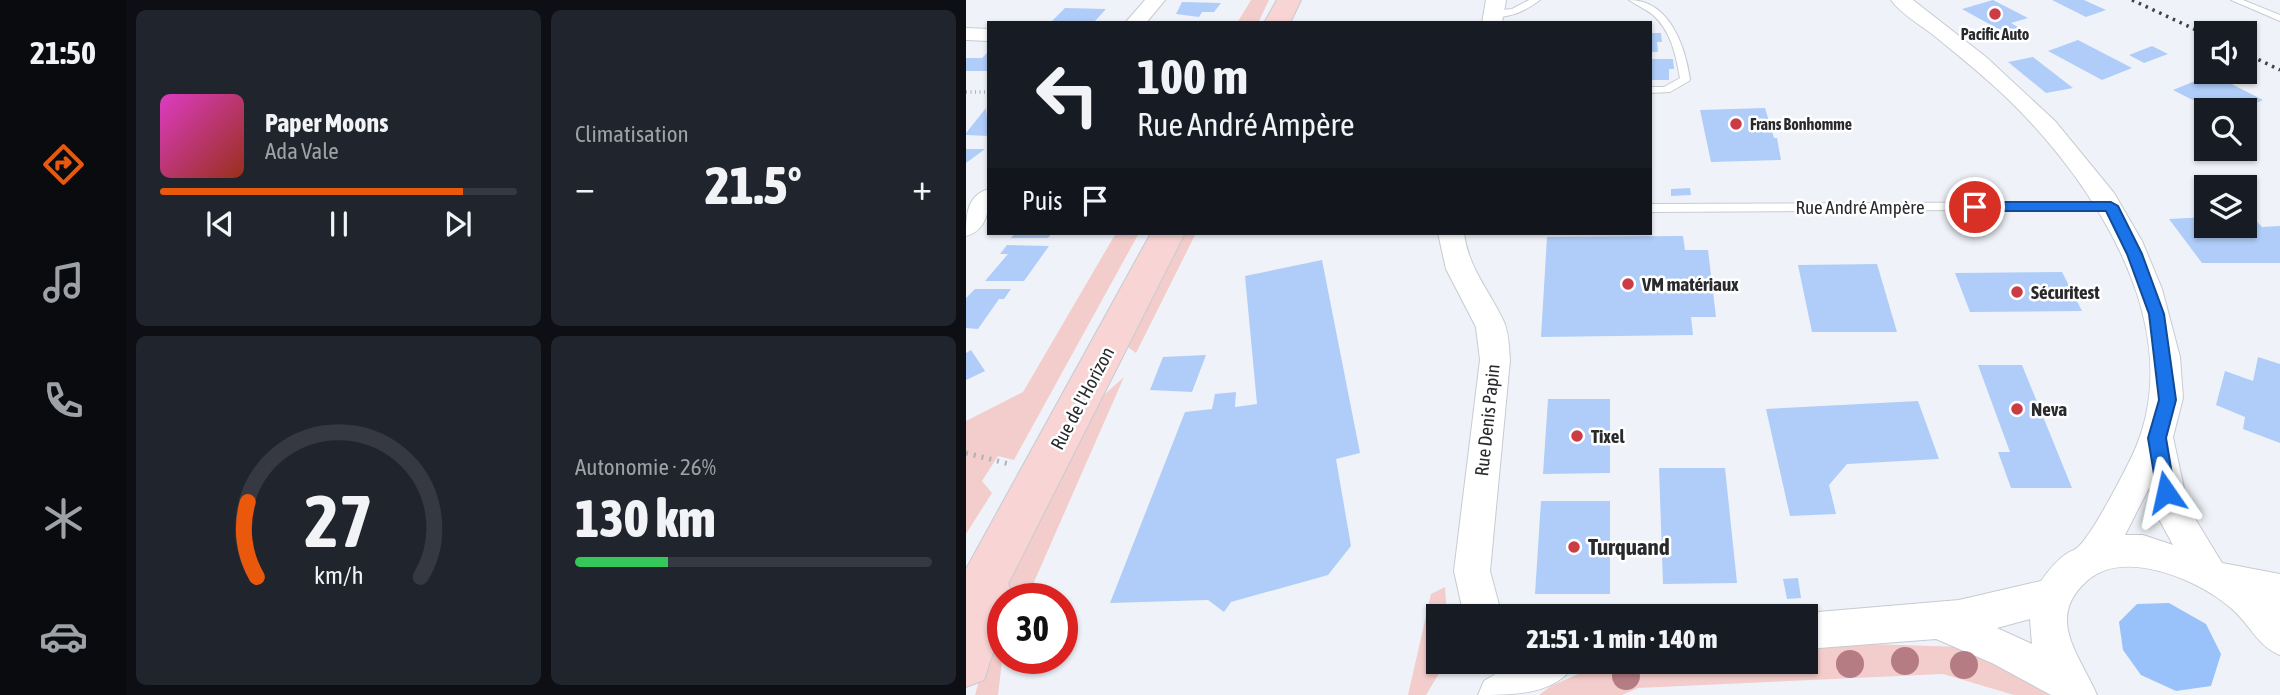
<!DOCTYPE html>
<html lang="fr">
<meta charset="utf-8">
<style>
:root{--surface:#171b24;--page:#20242c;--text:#f1f3f6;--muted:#9ea1a6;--line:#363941;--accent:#ea580c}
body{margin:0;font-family:"Asap Condensed",sans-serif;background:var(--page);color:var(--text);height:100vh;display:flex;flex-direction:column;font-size:26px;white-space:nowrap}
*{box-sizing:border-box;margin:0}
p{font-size:23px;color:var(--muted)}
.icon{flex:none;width:38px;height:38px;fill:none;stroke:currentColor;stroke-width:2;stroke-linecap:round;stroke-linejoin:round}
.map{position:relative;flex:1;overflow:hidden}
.side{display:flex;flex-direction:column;gap:10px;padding:10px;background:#0d0f14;width:840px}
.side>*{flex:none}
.hud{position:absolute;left:21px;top:21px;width:665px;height:214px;border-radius:0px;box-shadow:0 2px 5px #0004;background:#171b24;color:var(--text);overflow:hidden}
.tools{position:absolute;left:1228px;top:21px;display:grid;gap:14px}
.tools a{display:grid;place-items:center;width:63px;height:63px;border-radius:0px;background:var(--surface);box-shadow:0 2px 5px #0004;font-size:35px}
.speed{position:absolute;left:21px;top:583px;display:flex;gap:14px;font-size:35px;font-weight:700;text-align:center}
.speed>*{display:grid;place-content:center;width:91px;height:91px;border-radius:50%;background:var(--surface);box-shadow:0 2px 5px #0004;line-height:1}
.speed .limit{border:10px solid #d22;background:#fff;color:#111}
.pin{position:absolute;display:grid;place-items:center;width:60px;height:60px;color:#fff;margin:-30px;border:4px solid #fff;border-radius:50%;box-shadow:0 2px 7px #0007}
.me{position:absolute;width:77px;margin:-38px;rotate:349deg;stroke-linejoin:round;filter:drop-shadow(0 0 5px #0008)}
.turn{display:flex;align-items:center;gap:24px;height:147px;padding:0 35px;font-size:32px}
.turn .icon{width:91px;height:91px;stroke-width:2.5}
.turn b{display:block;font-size:49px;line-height:60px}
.then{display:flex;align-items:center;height:66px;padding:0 35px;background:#0003;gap:14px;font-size:26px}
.big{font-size:52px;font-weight:800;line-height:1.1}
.side .tile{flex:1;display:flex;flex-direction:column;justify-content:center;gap:10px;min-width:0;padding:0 24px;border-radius:10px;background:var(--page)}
.side .dial{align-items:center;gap:0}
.dial svg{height:182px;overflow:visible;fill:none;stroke:var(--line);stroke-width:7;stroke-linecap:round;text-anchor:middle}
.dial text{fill:var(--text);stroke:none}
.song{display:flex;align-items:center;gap:21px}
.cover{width:84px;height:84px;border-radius:10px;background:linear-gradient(135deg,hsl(310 70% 55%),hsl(10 70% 35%))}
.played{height:7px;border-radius:4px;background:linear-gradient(90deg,var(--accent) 85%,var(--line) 85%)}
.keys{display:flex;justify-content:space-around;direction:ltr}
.heat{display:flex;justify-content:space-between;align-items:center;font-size:38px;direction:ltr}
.charge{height:10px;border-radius:5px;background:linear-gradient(90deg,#34c759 26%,var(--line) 0)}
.side .tiles{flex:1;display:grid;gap:10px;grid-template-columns:repeat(2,1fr)}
.trip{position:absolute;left:460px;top:604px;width:392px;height:70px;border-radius:0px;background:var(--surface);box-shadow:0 2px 5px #0004;font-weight:800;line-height:70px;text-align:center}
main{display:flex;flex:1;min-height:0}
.tab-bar{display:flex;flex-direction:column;width:126px;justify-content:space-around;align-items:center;background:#090b0e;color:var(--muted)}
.tab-bar .icon{width:49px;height:49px}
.tab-bar .current{color:var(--accent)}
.tab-bar b{font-size:32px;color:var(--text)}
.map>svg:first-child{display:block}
</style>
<main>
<nav class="tab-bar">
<b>21:50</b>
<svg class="icon current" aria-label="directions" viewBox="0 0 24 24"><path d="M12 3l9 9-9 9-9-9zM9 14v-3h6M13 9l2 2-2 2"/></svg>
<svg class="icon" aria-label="music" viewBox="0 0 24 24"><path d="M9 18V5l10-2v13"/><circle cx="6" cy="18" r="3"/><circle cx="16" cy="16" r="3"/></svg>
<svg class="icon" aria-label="phone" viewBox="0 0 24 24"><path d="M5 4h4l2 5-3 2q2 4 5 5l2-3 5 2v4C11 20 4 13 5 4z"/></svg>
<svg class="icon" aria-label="climate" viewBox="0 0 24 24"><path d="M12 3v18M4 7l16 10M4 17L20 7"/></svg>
<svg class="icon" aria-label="car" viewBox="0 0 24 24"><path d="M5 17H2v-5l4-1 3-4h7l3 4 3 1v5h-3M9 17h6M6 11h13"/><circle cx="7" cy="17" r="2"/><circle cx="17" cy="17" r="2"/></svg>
</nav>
<section class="side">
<div class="tiles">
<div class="tile">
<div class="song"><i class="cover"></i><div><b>Paper Moons</b><p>Ada Vale</p></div></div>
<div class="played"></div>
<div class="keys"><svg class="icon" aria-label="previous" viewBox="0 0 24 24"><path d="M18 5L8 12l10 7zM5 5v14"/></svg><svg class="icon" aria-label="pause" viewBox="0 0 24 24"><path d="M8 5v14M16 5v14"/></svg><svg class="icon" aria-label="next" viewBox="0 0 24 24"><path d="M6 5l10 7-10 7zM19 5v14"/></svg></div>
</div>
<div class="tile"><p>Climatisation</p>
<div class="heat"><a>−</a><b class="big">21.5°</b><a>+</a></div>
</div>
<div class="tile dial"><svg viewBox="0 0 100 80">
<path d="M14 69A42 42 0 1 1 86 69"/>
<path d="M14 69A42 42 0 0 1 10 36" stroke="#ea580c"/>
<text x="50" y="56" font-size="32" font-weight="700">27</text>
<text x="50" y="72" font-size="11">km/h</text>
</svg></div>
<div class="tile"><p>Autonomie · 26%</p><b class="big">130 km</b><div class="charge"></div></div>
</div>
</section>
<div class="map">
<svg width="1314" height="695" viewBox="0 0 1314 695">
<rect width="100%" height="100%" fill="#eff3f9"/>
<g fill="#f3cdcb">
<path d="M285,0H303L292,23H271Z"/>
<path d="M150,233H173L48,460L32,456L16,481L26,493L0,534V421L57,392Z"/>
<path d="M213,233H230L170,353L159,345Z"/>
<path d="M158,377L61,598H37V653L32,695H9L38,590L129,403Z"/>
<path d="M479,587L481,616H472V662H480L460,695H442L465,594Z"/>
<path d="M902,644L999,647L1065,671L1082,695H1048L977,674L672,688L656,695H573L585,686L640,662H840V648Z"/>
</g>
<path fill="#99c1fa" d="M1203,603L1240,624L1255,654L1245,686L1210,691L1175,675L1157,650L1153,622L1171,604Z"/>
<g fill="#afcdf8">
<path d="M1027,0L1062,18L1045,23L1057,30L1043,35L996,9Z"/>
<path d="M1086,0H1118L1140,10L1120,17Z"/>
<path d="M216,2L255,3L248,12H236L233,17L210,14Z"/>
<path d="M99,8L140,9L129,21L85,22Z"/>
<path d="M684,33H695L696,42H691L692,52H684Z"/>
<path d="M1112,40L1166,68L1136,80L1082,51Z"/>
<path d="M1186,46L1202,54L1178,63L1163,55Z"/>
<path d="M23,51V71H0V58H16Z"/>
<path d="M1067,57L1107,88L1080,93L1042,62Z"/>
<path d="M684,59H707L708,69H703V80H684Z"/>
<path d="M1246,74L1297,100L1275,110H1246L1207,90Z"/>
<path d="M20,108L23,136L0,135V133Z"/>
<path d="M799,108L808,138H811L815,160L745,162L734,110Z"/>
<path d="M0,149H19L0,163Z"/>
<path d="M724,188L725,195L705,196V189Z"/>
<path d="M1279,215H1285L1296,227L1314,226V263H1236L1203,219L1241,217V226H1279Z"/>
<path d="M49,233H86L82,238H45Z"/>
<path d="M717,236L719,250H742L750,317H725L727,335L575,337L581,237Z"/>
<path d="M41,245L83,246L58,281H19L42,254H34Z"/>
<path d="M356,260L394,453L370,459L385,546L362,575L265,602L258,612L242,600L144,603L219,412L246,409L249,394L270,392L269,407L291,404L279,276Z"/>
<path d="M911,264L931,332H846L832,265Z"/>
<path d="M1096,272L1116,311L1004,312L989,273Z"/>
<path d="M9,289H45L38,299H33L12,329L0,328V298Z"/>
<path d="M5,350L19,371L0,380V353Z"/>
<path d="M240,355L226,392L184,390L197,357Z"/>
<path d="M1292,357L1314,364V443L1277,429L1279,417L1250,405L1259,371L1287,381Z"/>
<path d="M1012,365H1056L1106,488H1045L1032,452H1044Z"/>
<path d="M582,399H644V473L577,474Z"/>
<path d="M952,401L973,459L881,464L863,485L870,514L824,516L800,409Z"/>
<path d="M693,468H759L771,583L697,584Z"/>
<path d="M575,501H644V594H569Z"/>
<path d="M832,578L835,598L821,599L817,579Z"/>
</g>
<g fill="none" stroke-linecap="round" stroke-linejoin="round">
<defs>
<g id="service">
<path d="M563,0H574C561,10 538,22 522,14L527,11L546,9Z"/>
<path d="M663,0C703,0 719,45 724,79L723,81L704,92L684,93V87H698L714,78C710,55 705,31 687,15C680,9 670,5 663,0Z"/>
<path d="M1265,0H1277L1314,15V21Z"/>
<path d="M1145,202L1149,203L1151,206L1149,209L684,212V204Z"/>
</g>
<g id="minor">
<path d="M179,0H199L180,23H159Z"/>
<path d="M520,0H540L536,23H516Z"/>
<path d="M925,0H947L1020,57L1089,121L1148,193L1176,241L1196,289L1214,357L1217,398L1207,437L1222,507L1256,563L1314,574V655C1292,647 1283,623 1265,608C1233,580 1159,548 1122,580C1078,618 1114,655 1131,695H1085L1026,663L970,639L840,649V616H833L840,613L993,600L1075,581C1082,571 1089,562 1100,554C1104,551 1110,550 1113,546C1127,533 1158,473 1167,454C1224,330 1130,185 1043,100C1019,77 992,55 966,34C953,24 935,14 925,0ZM1183,488L1188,510L1207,545L1177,535H1159ZM1064,619L1066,644L1031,628Z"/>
<path d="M0,28L23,29V41L0,40Z"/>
<path d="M23,189C23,209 22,230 0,236C0,217 0,195 23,189Z"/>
<path d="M472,233H498C502,268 524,291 538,322C543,334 543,347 544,360L524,571L536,616H498L488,571L514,360L510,327L480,269Z"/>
<path d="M549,662H609C593,695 546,695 512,695L518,681Z"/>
</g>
<g id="secondary">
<path d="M311,0H335L324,23H298Z"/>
<path d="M185,233H219L42,584L45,591L43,598H37V622L18,680L0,687V569Z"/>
</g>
</defs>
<use href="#service" stroke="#c6cbd1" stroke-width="2"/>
<use href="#minor" stroke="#c6cbd1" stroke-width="2"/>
<use href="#secondary" stroke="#c6cbd1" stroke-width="2"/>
<path stroke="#aeb1b6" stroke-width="3.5" stroke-dasharray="1 3.5" stroke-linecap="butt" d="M0,92H23"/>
<path stroke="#aeb1b6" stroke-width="5" stroke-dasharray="2 6" stroke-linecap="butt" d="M0,453L43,464"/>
<use href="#service" fill="#fff" fill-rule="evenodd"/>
<use href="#minor" fill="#fff" fill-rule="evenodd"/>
<use href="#secondary" fill="#f8d4d4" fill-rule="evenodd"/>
<g stroke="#404144" stroke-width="3.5" stroke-dasharray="2.5 5" stroke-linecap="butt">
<path d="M1166,0L1241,35"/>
<path d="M1279,53L1314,70"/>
</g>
</g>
<g fill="#b67c84">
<circle cx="939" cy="661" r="14"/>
<circle cx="884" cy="664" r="14"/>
<circle cx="998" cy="665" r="14"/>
<circle cx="660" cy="676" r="14"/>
</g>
<path fill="#1a73e8" stroke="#114b97" stroke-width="2" d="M1145,202L1152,206L1176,254L1198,314L1210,400L1200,438L1209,492L1200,500L1191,492L1182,438L1193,400L1183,314L1161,254L1140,211H1009L1003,207L1009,202Z"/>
<g fill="#cc3c44" stroke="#fff" stroke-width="2.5">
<circle cx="1029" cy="14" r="7"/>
<circle cx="770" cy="124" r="7"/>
<circle cx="662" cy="284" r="7"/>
<circle cx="1051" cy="292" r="7"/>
<circle cx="1051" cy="409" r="7"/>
<circle cx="611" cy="436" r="7"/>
<circle cx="608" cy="547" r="7"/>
</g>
<g text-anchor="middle" stroke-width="5" stroke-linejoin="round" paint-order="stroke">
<g font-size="16" font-weight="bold" fill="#292a2d" stroke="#fff">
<text x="1029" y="40">Pacific Auto</text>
<text x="784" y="130" text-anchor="start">Frans Bonhomme</text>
</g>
<g font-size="19" fill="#292a2d" stroke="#fff">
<text x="894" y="214">Rue André Ampère</text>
<text transform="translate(116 398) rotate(-62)" y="7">Rue de l'Horizon</text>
<text transform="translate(521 420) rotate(-84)" y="7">Rue Denis Papin</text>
</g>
<g font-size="19" font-weight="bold" fill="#292a2d" stroke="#fff" text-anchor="start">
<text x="676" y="291">VM matériaux</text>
<text x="1065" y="299">Sécuritest</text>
<text x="1065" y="416">Neva</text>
<text x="625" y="443">Tixel</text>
</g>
<g font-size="23" font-weight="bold" fill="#292a2d" stroke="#fff" text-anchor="start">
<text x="622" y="555">Turquand</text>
</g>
</g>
</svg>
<div class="tools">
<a><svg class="icon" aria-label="sound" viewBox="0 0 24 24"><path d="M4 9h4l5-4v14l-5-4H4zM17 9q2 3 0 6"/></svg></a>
<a><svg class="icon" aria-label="search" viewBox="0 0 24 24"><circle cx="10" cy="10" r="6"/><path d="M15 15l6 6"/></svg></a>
<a><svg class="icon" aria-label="layers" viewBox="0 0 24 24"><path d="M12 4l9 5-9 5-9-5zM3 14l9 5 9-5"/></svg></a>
</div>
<div class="speed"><div class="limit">30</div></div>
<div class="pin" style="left:1009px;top:207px;background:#d93025"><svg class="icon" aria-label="arrive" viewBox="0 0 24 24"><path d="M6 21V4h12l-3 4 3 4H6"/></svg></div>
<svg class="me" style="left:1200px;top:492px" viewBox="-20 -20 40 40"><path d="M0-17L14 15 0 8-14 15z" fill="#1a73e8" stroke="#fff" stroke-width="4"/></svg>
<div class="trip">21:51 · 1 min · 140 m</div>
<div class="hud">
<div class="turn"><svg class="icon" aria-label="left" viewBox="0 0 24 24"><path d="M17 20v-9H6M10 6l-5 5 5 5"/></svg><div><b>100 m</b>Rue André Ampère</div></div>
<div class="then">Puis<svg class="icon" aria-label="arrive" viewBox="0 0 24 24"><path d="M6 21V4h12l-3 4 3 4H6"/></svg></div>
</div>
</div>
</main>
